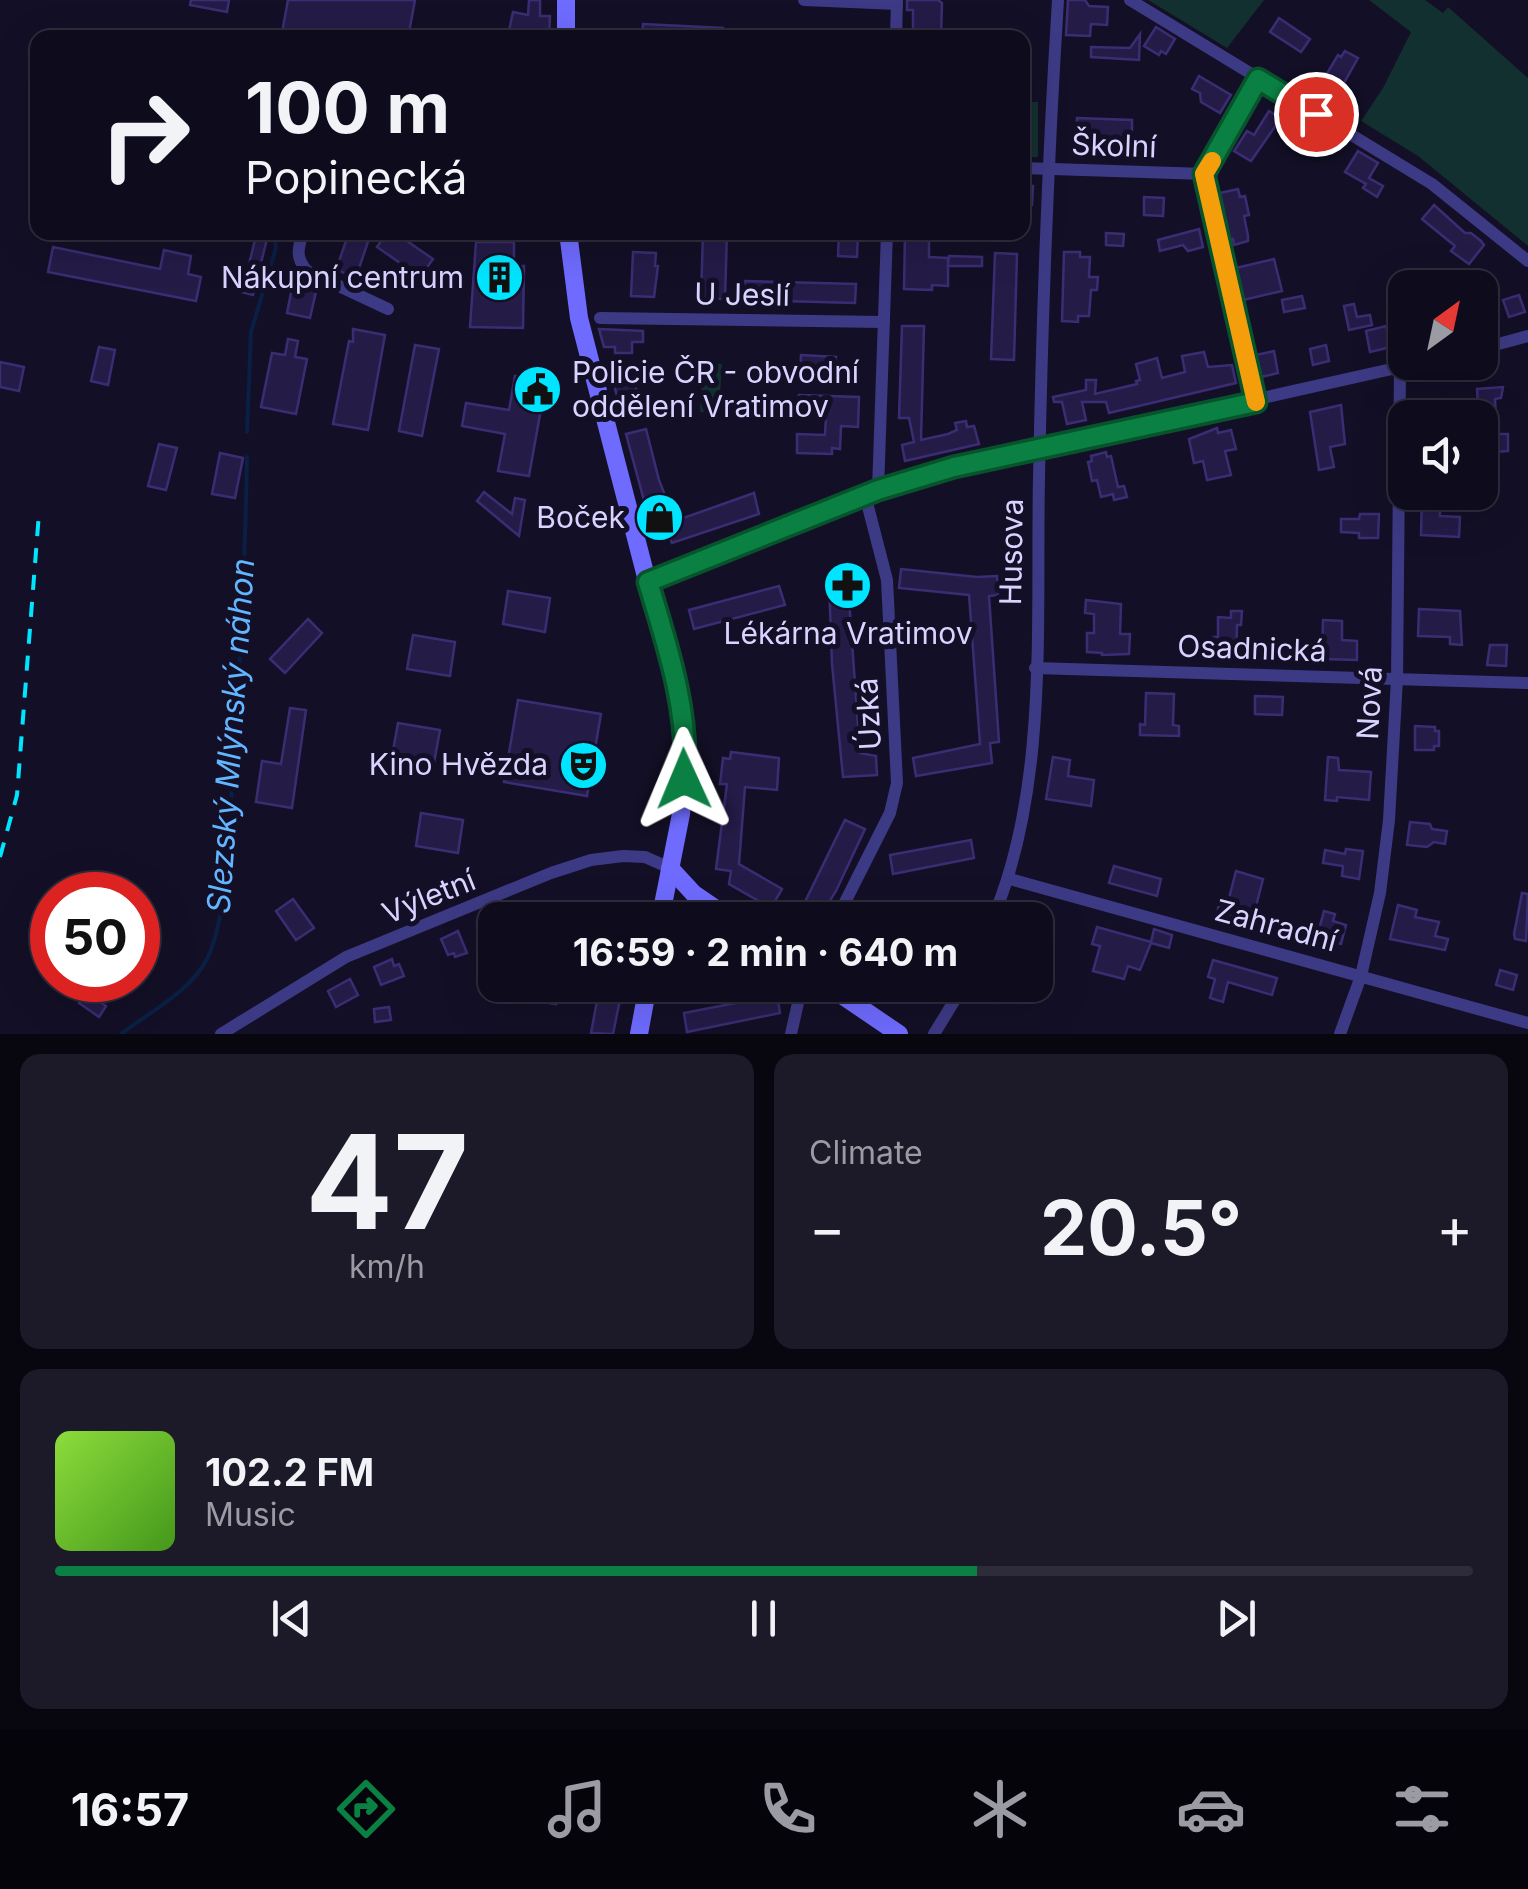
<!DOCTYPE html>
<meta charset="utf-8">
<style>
:root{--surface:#0e0b1c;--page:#1c1929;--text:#f1f3f6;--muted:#9b9ba3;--line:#2e2b3b;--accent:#0b8043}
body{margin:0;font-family:Inter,sans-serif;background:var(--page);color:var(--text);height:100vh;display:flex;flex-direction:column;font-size:38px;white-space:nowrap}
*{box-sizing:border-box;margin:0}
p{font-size:32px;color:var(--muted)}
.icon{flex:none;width:55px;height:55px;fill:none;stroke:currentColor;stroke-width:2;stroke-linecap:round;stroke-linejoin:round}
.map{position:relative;height:1034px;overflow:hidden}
.details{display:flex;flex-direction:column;gap:20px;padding:20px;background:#08060f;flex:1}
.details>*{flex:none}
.banner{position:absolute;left:30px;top:30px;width:1000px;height:210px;border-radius:20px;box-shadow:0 10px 40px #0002,0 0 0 2px var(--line);background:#0e0b1c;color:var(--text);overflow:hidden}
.needle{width:65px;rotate:33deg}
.controls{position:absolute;left:1388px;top:270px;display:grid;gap:20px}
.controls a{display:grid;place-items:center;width:110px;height:110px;border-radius:20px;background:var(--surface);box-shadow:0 10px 40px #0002,0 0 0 2px var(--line);font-size:50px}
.speed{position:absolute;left:30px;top:872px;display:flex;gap:20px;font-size:50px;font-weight:700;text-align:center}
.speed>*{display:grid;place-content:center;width:130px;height:130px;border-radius:50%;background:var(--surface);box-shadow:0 10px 40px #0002,0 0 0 2px var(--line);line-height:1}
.speed .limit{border:15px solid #d22;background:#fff;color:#111}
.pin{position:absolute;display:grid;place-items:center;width:85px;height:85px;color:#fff;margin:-42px;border:5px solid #fff;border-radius:50%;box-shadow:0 2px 10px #0007}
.me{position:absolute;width:110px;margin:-55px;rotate:359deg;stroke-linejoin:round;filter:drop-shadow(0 0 8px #0008)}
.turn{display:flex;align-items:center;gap:35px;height:210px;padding:0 50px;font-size:45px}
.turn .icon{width:130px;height:130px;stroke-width:2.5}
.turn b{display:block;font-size:70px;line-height:85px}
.big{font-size:75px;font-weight:700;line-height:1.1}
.details .tile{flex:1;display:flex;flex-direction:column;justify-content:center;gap:15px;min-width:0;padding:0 35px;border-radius:20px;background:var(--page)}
.details .dial{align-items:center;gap:0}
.dial b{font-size:130px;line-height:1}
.song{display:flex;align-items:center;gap:30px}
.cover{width:120px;height:120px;border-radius:15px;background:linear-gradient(135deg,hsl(90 70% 55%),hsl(100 70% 35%))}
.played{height:10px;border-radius:5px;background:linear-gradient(90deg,var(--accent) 65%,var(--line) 65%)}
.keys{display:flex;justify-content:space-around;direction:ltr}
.heat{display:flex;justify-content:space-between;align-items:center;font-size:55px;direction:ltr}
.details .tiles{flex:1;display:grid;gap:20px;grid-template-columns:1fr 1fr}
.tile:last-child{grid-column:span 2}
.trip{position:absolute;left:478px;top:902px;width:575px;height:100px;border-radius:20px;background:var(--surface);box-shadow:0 10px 40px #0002,0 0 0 2px var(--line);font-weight:700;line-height:100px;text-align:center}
.tab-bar{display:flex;height:160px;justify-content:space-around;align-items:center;background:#06040b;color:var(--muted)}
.tab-bar .icon{width:70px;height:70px}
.tab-bar .on{color:var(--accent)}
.tab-bar b{font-size:45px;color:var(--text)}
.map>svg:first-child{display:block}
</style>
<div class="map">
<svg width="1528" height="1034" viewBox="0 0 1528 1034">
<rect width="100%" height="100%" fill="#130f26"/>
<g fill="#12302f">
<path d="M1148,0H1264L1227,48Z"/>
<path d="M1369,0H1425L1443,13L1448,7L1528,78V246L1418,156L1361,121L1383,88L1411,32Z"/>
<rect x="1023" y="102" width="15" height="55"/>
<path d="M703,363L722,364L719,413L700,412Z"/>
</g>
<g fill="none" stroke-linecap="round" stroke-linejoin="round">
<g stroke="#0a1f44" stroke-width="4">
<path d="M247,432L251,332L276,248L274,232"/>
<path d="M121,1034C148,1013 191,991 207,959C226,920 228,845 231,801C239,686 245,572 247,457"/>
</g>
</g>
<g fill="#241b47" stroke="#3b2d73" stroke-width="2.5">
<path d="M191,0H229L227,12L190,5Z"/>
<path d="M288,0H415L408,38H281Z"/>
<path d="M529,0H540V16H550L549,38L508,35L513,12L528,15Z"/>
<path d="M907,0H938L942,3L941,38H913V10H907Z"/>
<path d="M1068,0H1085L1089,6L1108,7L1107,25L1091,24L1090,36L1066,35Z"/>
<path d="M1279,18L1310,39L1301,52L1270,32Z"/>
<path d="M643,24L723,28V38H642Z"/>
<path d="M1156,27L1175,39L1166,54L1161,51L1159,55L1144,46Z"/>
<path d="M1140,34L1139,60L1091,57V47L1130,48Z"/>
<path d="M1345,51L1358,58L1340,90L1323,80L1338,55L1341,57Z"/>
<path d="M1199,76L1231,95L1220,113L1201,102L1200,93L1192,89Z"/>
<path d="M1269,111L1281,118L1251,161L1234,151L1247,131L1254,135Z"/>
<path d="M1077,118L1132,120V137L1124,147L1098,146V155L1081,154V152L1076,151Z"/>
<path d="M1307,119L1321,128L1313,142L1298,133Z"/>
<path d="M1358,151L1378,163L1369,178L1383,186L1377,197L1363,188L1366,184L1345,172Z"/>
<path d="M1022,186H1033L1032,205H1022Z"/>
<path d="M1238,189L1240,197L1245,196L1249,215L1244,216L1248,236V241L1234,245L1233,239L1230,240L1220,193Z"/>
<path d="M1144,197L1164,198L1163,216L1144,215Z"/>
<path d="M1434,205L1465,233H1471L1481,241L1484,245L1469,264L1451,251L1455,246L1422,219Z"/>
<path d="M1199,229L1203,247L1188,251L1183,245L1160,251L1158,240Z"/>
<path d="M257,232L268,235L253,295L242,292Z"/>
<path d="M387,232H394L433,259L420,277L377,247Z"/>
<path d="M703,232H727L725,299L701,298Z"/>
<path d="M839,232H858L857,257L838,256Z"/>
<path d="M905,232H924V240H929V257L948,258V286L932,285V290L904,289Z"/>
<path d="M1106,233L1124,234L1123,246L1106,245Z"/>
<path d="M348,235L368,242L356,277L336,270Z"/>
<path d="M476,242H514V266H524L523,328L470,327Z"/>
<path d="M53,247L160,269L164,250L191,256L188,274L201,277L196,301L48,272Z"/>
<path d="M633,252L656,253L655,266H658L654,297L631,296Z"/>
<path d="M1064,252H1080V257H1090L1089,277H1098L1097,290H1091L1089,316H1078V322L1062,321Z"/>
<path d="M995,253L1017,254L1014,360L991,359Z"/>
<path d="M949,256L982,257V266H948Z"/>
<path d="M1274,259L1282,291L1243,300L1236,268Z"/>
<path d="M294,278L317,287L310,318L287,313Z"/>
<path d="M745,281L856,284L855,303L744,300Z"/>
<path d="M1519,295L1525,312L1509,317L1503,300Z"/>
<path d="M1302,296L1305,308L1284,312L1282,300Z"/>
<path d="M1354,304L1357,317L1370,315L1372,325L1349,330L1344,306Z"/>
<path d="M902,326H924L921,440L948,434L957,430L955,423L966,421L967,427L974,426L979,444L905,461L902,445L914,442L909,418H899Z"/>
<path d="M1386,326L1391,347L1370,352L1366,331Z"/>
<path d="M353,329L385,335L368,430L333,424L349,341L353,342Z"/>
<path d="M599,329L643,331V342H632V353H615V347H604Z"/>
<path d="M288,339L298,341L295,357L307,359L296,414L261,407L272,353L285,355Z"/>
<path d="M415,345L439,349L422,436L399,431Z"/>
<path d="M1326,345L1329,361L1313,365L1310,349Z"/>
<path d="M99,347L115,350L108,385L91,381Z"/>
<path d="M1274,351L1278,373L1261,377L1256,355Z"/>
<path d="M1204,352L1208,367L1232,365L1236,383L1109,413L1106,402H1082L1086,420L1067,424L1062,402H1054L1053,397L1086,390V380H1096L1095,394L1137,384L1136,381L1140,380L1136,364L1157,358L1162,378L1185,372L1182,356Z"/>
<path d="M801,355L836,357L835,363H843V377L800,375Z"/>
<path d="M0,362L24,367L19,391L0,387Z"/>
<path d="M637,371L640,382L635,384L639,400L619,405L612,376Z"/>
<path d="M515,376L546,381L529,476L498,471L505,434L462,426L466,403L509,410Z"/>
<path d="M1503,387L1501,398L1495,399L1497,434H1508V451L1480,453V418H1456V405L1478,406L1477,389Z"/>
<path d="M799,395L859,397L858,427L841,426L840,449L832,448V454L797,453V434L825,435L826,415L798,414Z"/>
<path d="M1341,405L1345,444L1330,447L1334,467L1319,470L1310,412Z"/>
<path d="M1217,428L1218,433L1231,430L1236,449L1225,451L1231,475L1207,480L1203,461L1194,463L1189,439Z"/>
<path d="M646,429L659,480L675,521L754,493L759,514L672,543L668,534L661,537L650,506L646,508L626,434Z"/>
<path d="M159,444L177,448L166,490L148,486Z"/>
<path d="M1106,452L1107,457L1111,456L1118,487L1124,486L1127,497L1114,500L1113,494L1101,497L1097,480L1092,481L1088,462L1092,461L1091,456Z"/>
<path d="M220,453L243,458L235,498L212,494Z"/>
<path d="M484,492L512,514L515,498L525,500L519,536L477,501Z"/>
<path d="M1422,497H1440V516L1460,517L1459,537L1421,535Z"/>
<path d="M1360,514H1379L1378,538H1359V533L1341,532V519H1359Z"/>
<path d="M901,569L977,577L997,576L998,595L989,596L999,742L990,743L992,763L916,776L913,758L980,744L969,595L899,588Z"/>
<path d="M863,580L865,599L849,600L860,753L876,756L877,775L843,777L832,664L829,582Z"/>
<path d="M779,586L785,605L694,629L689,610Z"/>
<path d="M508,591L550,598L545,632L503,624Z"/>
<path d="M1086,600L1121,604L1120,634H1130L1129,654L1102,655V653L1087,652V633H1094V614L1085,613Z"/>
<path d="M1419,609L1460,611L1462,645L1450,644V637L1418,636Z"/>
<path d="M1231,611H1242L1241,625H1237L1236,657L1212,656L1213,637H1218V617L1231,618Z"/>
<path d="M308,619L322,633L285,673L270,659Z"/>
<path d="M1323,620L1342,621V640L1357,641V660L1322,659Z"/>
<path d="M413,635L455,642L450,676L407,669Z"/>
<path d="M1490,645H1507L1506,666L1487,665Z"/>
<path d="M1146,693L1174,694L1173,725L1179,726V736L1140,735V724L1145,725Z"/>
<path d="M1255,696L1283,697L1282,715L1255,714Z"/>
<path d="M518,700L601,714L587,796L504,782Z"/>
<path d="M290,708L306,710L292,808L256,802L262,761L281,764Z"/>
<path d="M398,723L440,730L434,763L392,756Z"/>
<path d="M1415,726L1435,727V731H1439V746H1434V750H1415Z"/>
<path d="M731,752L779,758L777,790L745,787L739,864L782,889L771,908L729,884L731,871L716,869L727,784H720L723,758L730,759Z"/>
<path d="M1053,757L1070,760L1068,776L1094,780L1091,806L1046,799Z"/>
<path d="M1328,757L1338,758L1339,770L1371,772L1369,800L1337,797V801L1325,800Z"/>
<path d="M421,813L463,820L458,853L416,846Z"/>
<path d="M845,820L865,829L836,891L818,920L800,912Z"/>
<path d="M1410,822L1430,824L1432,829L1447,831L1445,844L1434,842L1427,847L1407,845Z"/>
<path d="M971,840L974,858L893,874L890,855Z"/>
<path d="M1346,849L1363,851L1359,879L1342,876L1343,866L1323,863L1325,850L1345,854Z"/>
<path d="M1114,866L1161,879L1157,896L1109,883Z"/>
<path d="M1236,871L1263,879L1252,922L1217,913L1221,896L1229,898Z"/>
<path d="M1522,893L1528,894L1526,941L1515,939L1514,934Z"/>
<path d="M293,899L314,928L296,940L276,911Z"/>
<path d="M1398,905L1417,910L1415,917L1439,922L1435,936L1448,939L1445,950L1390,939Z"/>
<path d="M1324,911L1335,914L1333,921L1346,925L1341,944L1317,937Z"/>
<path d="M495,916V950L483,921Z"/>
<path d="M1097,927L1151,942L1154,929L1172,935L1169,948L1151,943L1140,970L1128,966L1124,979L1093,971L1100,946L1092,944Z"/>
<path d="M458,931L467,953L455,957L454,953L448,955L441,939Z"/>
<path d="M392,959L394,966L399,964L404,976L381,985L374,967Z"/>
<path d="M1213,960L1277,978L1272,995L1228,982L1223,1002L1210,998L1215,979L1208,977Z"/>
<path d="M1500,970L1517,975L1513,990L1496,985Z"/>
<path d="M350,979L358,995L336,1007L328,991Z"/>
<path d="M546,985H559L556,1004L543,1002Z"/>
<path d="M600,985H623L613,1034L591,1033Z"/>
<path d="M987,985H1032L1024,1001L1004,992L998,1003L982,996Z"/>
<path d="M86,992L106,1006L99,1017L79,1003Z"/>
<path d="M777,995L780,1013L687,1032L684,1013Z"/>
<path d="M389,1007L391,1020L375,1022L374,1009Z"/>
</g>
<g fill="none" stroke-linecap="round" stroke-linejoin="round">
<g stroke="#3d3a85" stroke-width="12">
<path d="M804,0L897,4"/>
<path d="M1130,0L1432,184L1528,261"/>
<path d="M896,38L897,0"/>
<path d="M1022,168L1205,174"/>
<path d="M303,232C298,249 295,257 307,271L388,309"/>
<path d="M600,318L884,322"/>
<path d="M1480,349L1528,336"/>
<path d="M1256,402L1205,174L1258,79"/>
<path d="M878,490L887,232"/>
<path d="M649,582L878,490L954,467L1423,362"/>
<path d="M1035,668L1528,683"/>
<path d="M1010,879L1528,1023"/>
<path d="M836,920L890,813L897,783L887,580L865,495"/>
<path d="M992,920C1049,788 1036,620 1039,478C1042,318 1048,159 1058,0"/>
<path d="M221,1034L346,957L551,873L591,860L623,856L645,857L670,868"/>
<path d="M791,1034L802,985"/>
<path d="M934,1034L964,985"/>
<path d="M1340,1034L1361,976L1380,893L1389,820L1397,679L1400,368"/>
</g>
<g stroke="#6f6bff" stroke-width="18">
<path d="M566,38V0"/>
<path d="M568,232L579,318L680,708L685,761L681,814L660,920"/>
<path d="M670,868L694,894L732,920"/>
<path d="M827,985L899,1034"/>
<path d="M639,1034L648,985"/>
</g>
<path stroke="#00e5ff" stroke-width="4" stroke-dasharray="15 12" stroke-linecap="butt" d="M0,857L17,795L39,513"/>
</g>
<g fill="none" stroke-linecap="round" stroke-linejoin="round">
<defs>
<path id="route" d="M684,779C690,713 667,645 648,582L878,490L954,467L1256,402L1204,174L1258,79L1316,114"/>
</defs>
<use href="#route" stroke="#07532c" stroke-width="25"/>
<use href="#route" stroke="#0b8043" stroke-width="18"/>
<path stroke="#f59e0b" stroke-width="18" d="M1212,161L1204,174L1256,402"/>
</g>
<defs>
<symbol id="building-disc" viewBox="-11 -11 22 22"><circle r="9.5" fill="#00e5ff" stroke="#130f26"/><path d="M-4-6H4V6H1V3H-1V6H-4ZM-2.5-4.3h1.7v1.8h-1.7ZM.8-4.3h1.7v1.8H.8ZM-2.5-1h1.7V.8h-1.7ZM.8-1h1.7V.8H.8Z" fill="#111"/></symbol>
<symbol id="civic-disc" viewBox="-11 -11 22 22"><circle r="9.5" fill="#00e5ff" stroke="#130f26"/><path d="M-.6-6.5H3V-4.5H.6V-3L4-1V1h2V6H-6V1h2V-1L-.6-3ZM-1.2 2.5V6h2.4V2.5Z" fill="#111"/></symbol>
<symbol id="shop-disc" viewBox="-11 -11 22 22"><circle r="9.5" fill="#00e5ff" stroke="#130f26"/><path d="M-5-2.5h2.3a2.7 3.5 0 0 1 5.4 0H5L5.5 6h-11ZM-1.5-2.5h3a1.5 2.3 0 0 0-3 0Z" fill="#111"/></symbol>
<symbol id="pharmacy-disc" viewBox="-11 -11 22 22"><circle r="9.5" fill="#00e5ff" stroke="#130f26"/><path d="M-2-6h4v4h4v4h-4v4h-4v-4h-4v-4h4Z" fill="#111"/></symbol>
<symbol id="theatre-disc" viewBox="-11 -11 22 22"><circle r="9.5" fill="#00e5ff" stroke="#130f26"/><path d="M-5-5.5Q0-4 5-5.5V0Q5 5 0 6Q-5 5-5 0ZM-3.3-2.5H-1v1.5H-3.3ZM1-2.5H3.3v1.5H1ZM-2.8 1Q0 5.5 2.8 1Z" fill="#111"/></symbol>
</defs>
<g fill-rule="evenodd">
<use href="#building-disc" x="472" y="250" width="55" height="55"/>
<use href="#civic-disc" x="510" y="362" width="55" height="55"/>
<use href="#shop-disc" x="632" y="490" width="55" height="55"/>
<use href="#pharmacy-disc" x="820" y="558" width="55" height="55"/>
<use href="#theatre-disc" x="556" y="738" width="55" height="55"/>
</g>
<g text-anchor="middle" stroke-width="10" stroke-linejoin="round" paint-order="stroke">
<g font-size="30" fill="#d9d4ff" stroke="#130f26">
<text transform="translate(1114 146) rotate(2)" y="10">Školní</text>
<text transform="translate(742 295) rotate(1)" y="10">U Jeslí</text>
<text transform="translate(1012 552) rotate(-89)" y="10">Husova</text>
<text transform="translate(1252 649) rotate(2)" y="10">Osadnická</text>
<text transform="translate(1370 703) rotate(-87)" y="10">Nová</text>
<text transform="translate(869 714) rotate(-93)" y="10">Úzká</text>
<text transform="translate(429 897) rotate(-22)" y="10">Výletní</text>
<text transform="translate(1276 926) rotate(15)" y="10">Zahradní</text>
</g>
<g font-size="30" fill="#d9d4ff" stroke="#130f26" text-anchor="end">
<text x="464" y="288">Nákupní centrum</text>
<text x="572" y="383" text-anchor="start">Policie ČR - obvodní<tspan x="572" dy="34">oddělení Vratimov</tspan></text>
<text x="625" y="528">Boček</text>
<text x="848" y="644" text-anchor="middle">Lékárna Vratimov</text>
<text x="548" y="775">Kino Hvězda</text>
</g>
<g font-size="32" font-style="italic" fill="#62b6ff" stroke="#130f26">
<text transform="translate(231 736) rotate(-86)" y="11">Slezský Mlýnský náhon</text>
</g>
</g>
</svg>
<div class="controls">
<a><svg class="needle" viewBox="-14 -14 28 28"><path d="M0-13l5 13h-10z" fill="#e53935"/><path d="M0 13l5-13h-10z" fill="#9b9ba3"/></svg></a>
<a><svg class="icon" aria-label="sound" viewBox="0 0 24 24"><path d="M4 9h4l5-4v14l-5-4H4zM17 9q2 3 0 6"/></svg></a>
</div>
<div class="speed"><div class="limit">50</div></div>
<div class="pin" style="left:1316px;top:114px;background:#d93025"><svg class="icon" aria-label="arrive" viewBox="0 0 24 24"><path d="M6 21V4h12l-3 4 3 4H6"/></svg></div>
<svg class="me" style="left:684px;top:779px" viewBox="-20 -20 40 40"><path d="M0-17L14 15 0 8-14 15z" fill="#0b8043" stroke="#fff" stroke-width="4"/></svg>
<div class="trip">16:59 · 2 min · 640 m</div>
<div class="banner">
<div class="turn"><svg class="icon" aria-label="right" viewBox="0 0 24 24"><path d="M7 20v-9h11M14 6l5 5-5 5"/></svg><div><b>100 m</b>Popinecká</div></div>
</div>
</div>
<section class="details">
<div class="tiles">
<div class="tile dial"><b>47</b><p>km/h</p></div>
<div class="tile"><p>Climate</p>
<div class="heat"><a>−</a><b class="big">20.5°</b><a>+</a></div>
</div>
<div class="tile">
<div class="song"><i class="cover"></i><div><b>102.2 FM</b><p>Music</p></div></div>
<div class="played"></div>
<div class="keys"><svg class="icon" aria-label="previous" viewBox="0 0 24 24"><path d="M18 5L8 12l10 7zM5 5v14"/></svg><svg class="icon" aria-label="pause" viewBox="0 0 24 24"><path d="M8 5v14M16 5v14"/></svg><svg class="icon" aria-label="next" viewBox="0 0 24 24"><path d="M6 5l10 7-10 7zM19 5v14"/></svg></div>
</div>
</div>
</section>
<nav class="tab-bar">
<b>16:57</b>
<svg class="icon on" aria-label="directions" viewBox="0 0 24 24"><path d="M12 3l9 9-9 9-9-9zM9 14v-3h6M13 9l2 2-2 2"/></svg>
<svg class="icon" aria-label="music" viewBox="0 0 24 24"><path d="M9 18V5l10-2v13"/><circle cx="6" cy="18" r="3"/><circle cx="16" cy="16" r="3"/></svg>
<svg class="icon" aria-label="phone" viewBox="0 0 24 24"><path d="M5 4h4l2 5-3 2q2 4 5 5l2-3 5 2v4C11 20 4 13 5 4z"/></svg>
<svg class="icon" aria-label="climate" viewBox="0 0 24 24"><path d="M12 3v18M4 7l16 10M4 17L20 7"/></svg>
<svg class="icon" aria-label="car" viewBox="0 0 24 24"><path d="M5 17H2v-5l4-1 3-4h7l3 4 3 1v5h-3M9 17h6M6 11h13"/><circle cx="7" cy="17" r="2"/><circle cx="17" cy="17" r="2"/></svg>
<svg class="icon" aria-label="filters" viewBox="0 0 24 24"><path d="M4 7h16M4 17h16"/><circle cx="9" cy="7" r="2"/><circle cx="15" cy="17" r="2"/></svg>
</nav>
